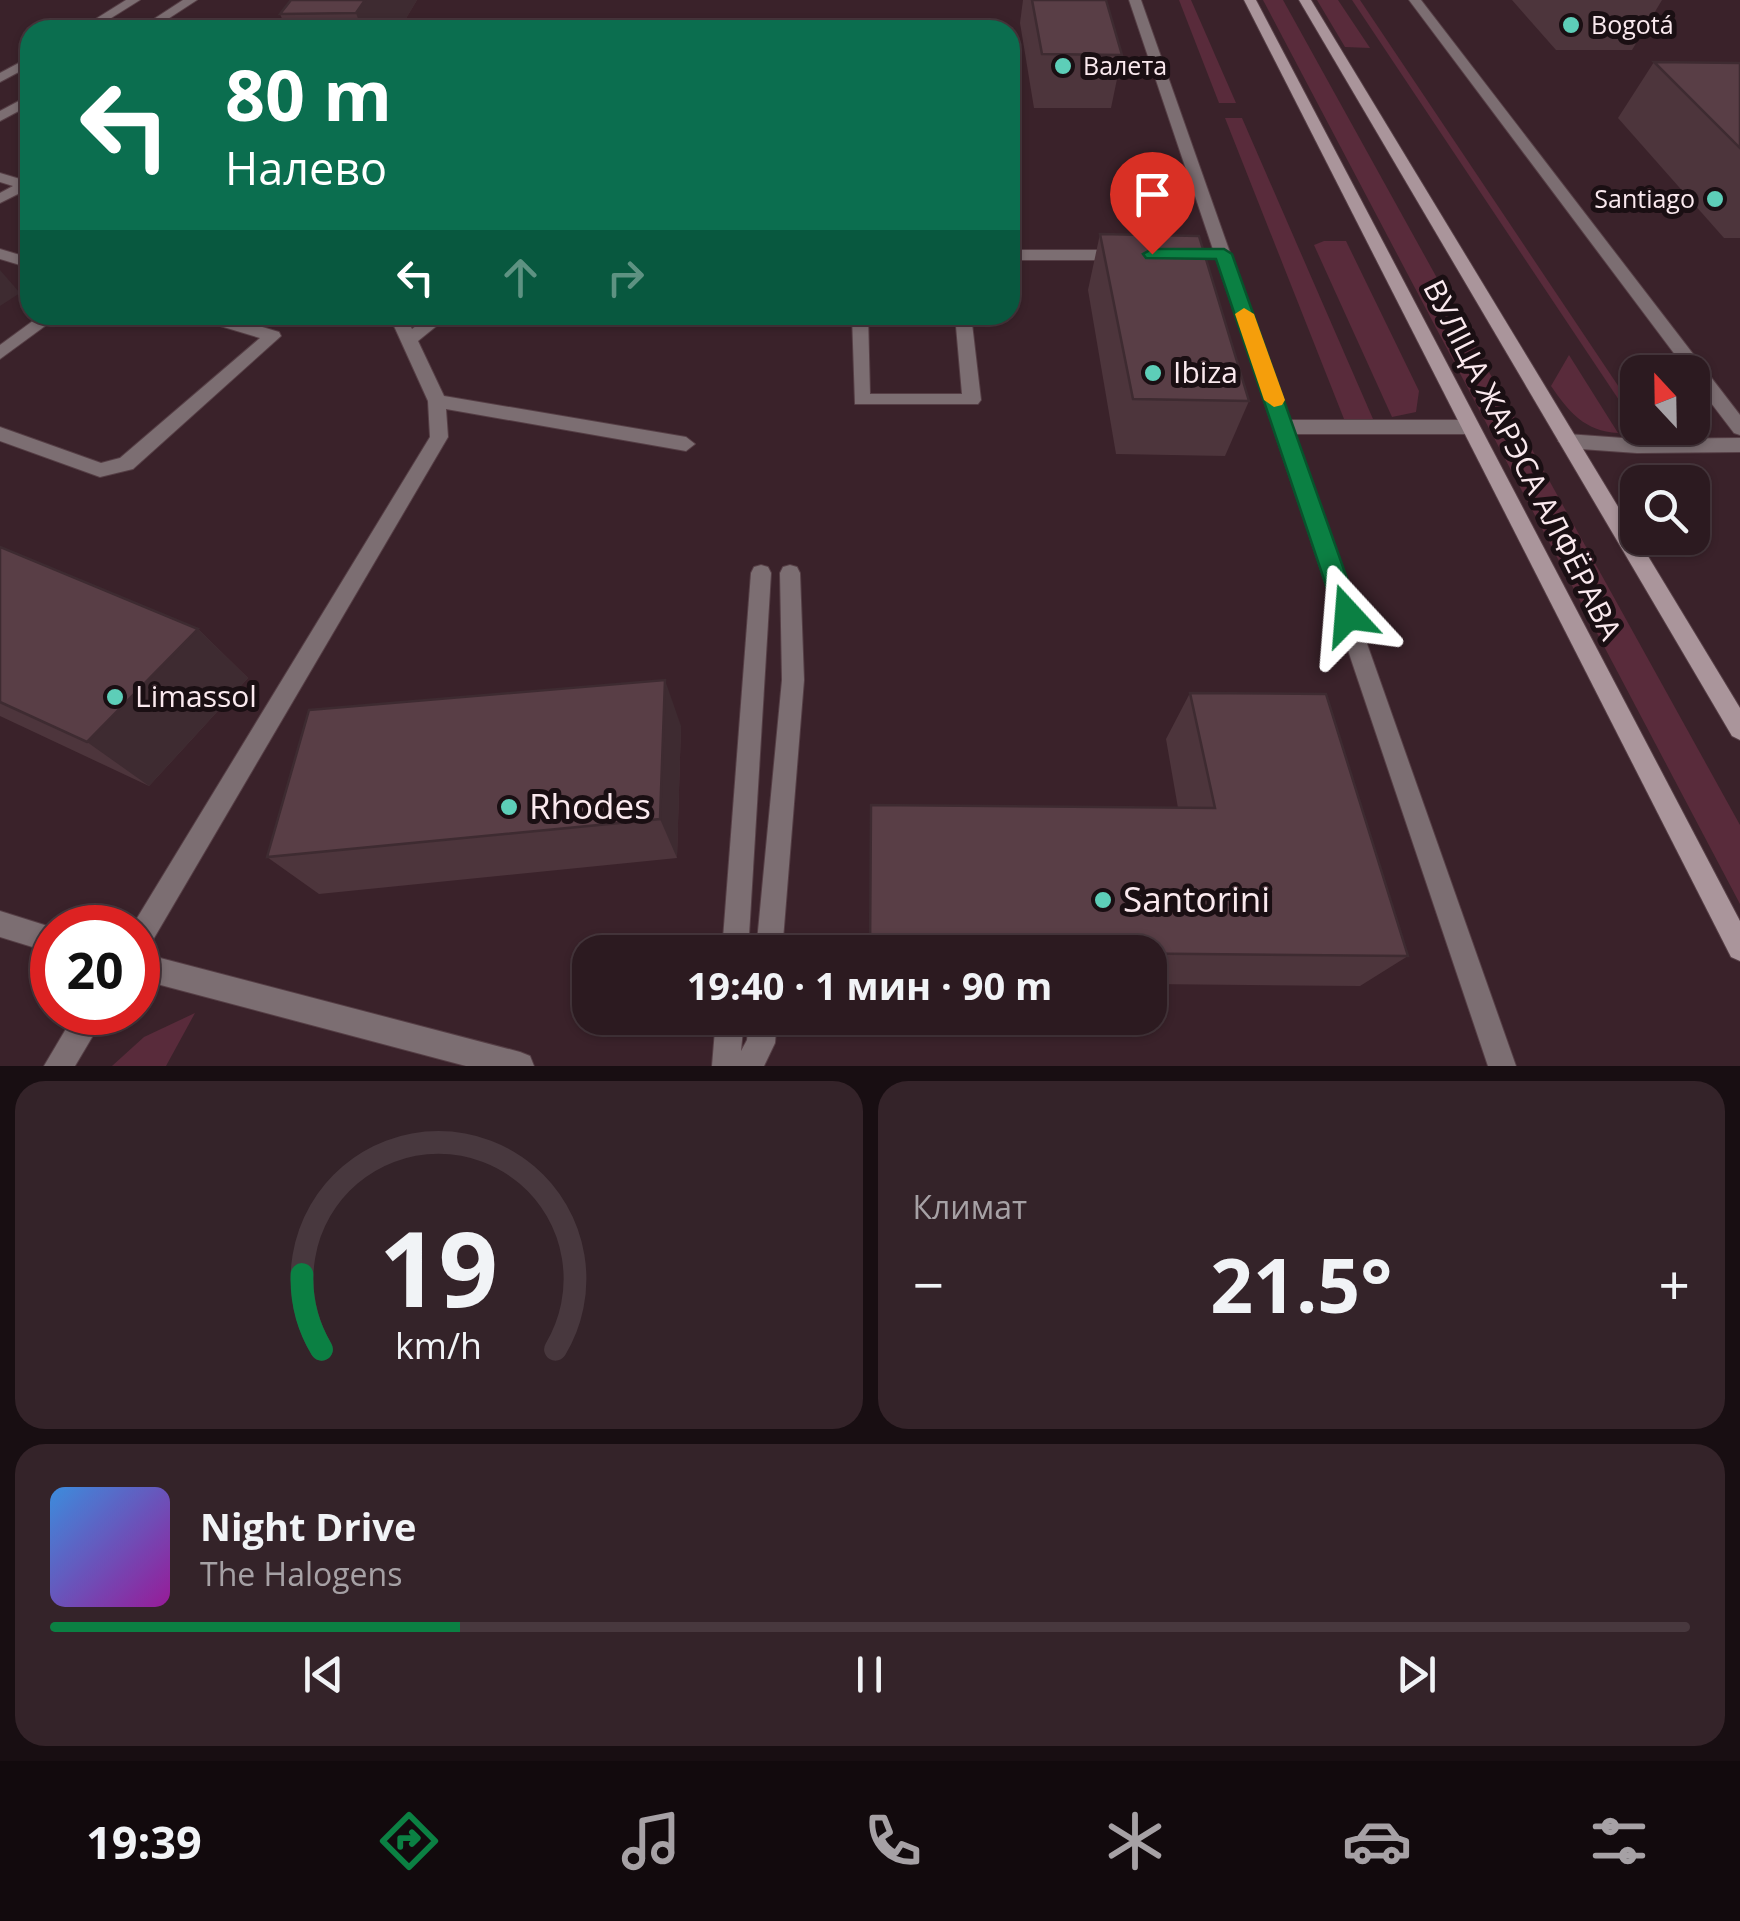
<!DOCTYPE html>
<html lang="ru">
<meta charset="utf-8">
<style>
:root{--surface:#2c1a20;--page:#342329;--text:#f1f3f6;--muted:#a6a1a5;--line:#48383e;--accent:#0b8043}
body{margin:0;font-family:"Open Sans",sans-serif;background:var(--page);color:var(--text);height:100vh;display:flex;flex-direction:column;font-size:38px;white-space:nowrap}
*{box-sizing:border-box;margin:0}
p{font-size:32px;color:var(--muted)}
.icon{flex:none;width:55px;height:55px;fill:none;stroke:currentColor;stroke-width:2;stroke-linecap:round;stroke-linejoin:round}
.map{position:relative;height:1066px;overflow:hidden}
.side{display:flex;flex-direction:column;gap:15px;padding:15px;background:#180e12;flex:1}
.side>*{flex:none}
.top-card{position:absolute;left:20px;top:20px;width:1000px;height:305px;border-radius:30px;box-shadow:0 2px 8px #0004,0 0 0 2px var(--line);background:#0b6e4f;color:#fff;overflow:hidden}
.needle{width:65px;rotate:338deg}
.fabs{position:absolute;left:1620px;top:355px;display:grid;gap:20px}
.fabs a{display:grid;place-items:center;width:90px;height:90px;border-radius:20px;background:var(--surface);box-shadow:0 2px 8px #0004,0 0 0 2px var(--line);font-size:50px}
.speed{position:absolute;left:30px;top:905px;display:flex;gap:20px;font-size:50px;font-weight:700;text-align:center}
.speed>*{display:grid;place-content:center;width:130px;height:130px;border-radius:50%;background:var(--surface);box-shadow:0 2px 8px #0004,0 0 0 2px var(--line);line-height:1}
.speed .limit{border:15px solid #d22;background:#fff;color:#111}
.pin{position:absolute;display:grid;place-items:center;width:85px;height:85px;color:#fff;margin:-102px -42px;border-radius:50% 50% 50% 0;rotate:-45deg;box-shadow:0 0 10px #0007}
.pin .icon{rotate:45deg}
.me{position:absolute;width:110px;margin:-55px;rotate:341deg;stroke-linejoin:round;filter:drop-shadow(0 0 8px #0008)}
.turn{display:flex;align-items:center;gap:35px;height:210px;padding:0 40px;font-size:45px}
.turn .icon{width:130px;height:130px;stroke-width:2.5}
.turn b{display:block;font-size:70px;line-height:85px}
.lanes{display:flex;align-items:center;height:95px;padding:0 40px;background:#0003;justify-content:center;gap:50px;direction:ltr}
.lanes .off{opacity:.35}
.big{font-size:75px;font-weight:700;line-height:1.1}
.side .widget{flex:1;display:flex;flex-direction:column;justify-content:center;gap:15px;min-width:0;padding:0 35px;border-radius:30px;background:var(--page)}
.side .dial{align-items:center;gap:0}
.dial svg{height:260px;overflow:visible;fill:none;stroke:var(--line);stroke-width:7;stroke-linecap:round;text-anchor:middle}
.dial text{fill:var(--text);stroke:none}
.song{display:flex;align-items:center;gap:30px}
.cover{width:120px;height:120px;border-radius:15px;background:linear-gradient(135deg,hsl(210 70% 55%),hsl(300 70% 35%))}
.played{height:10px;border-radius:5px;background:linear-gradient(90deg,var(--accent) 25%,var(--line) 25%)}
.keys{display:flex;justify-content:space-around;direction:ltr}
.heat{display:flex;justify-content:space-between;align-items:center;font-size:55px;direction:ltr}
.side .tiles{flex:1;display:grid;gap:15px;grid-template-columns:1fr 1fr}
.widget:last-child{grid-column:span 2}
.trip{position:absolute;left:572px;top:935px;width:595px;height:100px;border-radius:30px;background:var(--surface);box-shadow:0 2px 8px #0004,0 0 0 2px var(--line);font-weight:700;line-height:100px;text-align:center}
.dock{display:flex;height:160px;justify-content:space-around;align-items:center;background:#120a0d;color:var(--muted)}
.dock .icon{width:70px;height:70px}
.dock .current{color:var(--accent)}
.dock b{font-size:45px;color:var(--text)}
.map>svg:first-child{display:block}
</style>
<div class="map">
<svg width="1740" height="1066" viewBox="0 0 1740 1066">
<rect width="100%" height="100%" fill="#3a222a"/>
<g fill="#592b3b">
<path d="M1179,0H1191L1236,103H1219Z"/>
<path d="M1263,0H1283L1740,825V904Z"/>
<path d="M1317,0H1338L1370,48L1345,47Z"/>
<path d="M1352,0H1360L1637,414V427Z"/>
<path d="M1225,118H1242L1373,419H1344Z"/>
<path d="M1324,241H1346L1419,391L1416,412L1392,417L1314,245Z"/>
<path d="M1569,355L1618,433C1584,431 1569,412 1551,386Z"/>
<path d="M195,1013L166,1066H112L144,1037Z"/>
</g>
<g fill="none" stroke-linecap="round" stroke-linejoin="round">
<defs>
<g id="service">
<path d="M1129,0H1141L1289,420H1471L1480,427L1471,434H1293L1516,1066H1488Z"/>
<path d="M1409,0H1421L1740,415V435L1734,433L1692,378V372H1688Z"/>
<path d="M0,173L30,182V188L0,203V193L13,186L0,182Z"/>
<path d="M0,249L30,258V268L0,259Z"/>
<path d="M1010,250H1121L1129,255L1121,260H1010Z"/>
<path d="M41,315H60L0,359V345Z"/>
<path d="M195,315H222L279,332L281,336L133,469L100,477L0,441V427L101,463L120,458L260,338L197,319Z"/>
<path d="M389,315H405L412,329L431,315H450L418,341L444,396L686,437L695,444L686,451L446,409L448,437L147,950L141,953L520,1052L530,1056L534,1066H466L138,979V928H131L430,437L428,401Z"/>
<path d="M852,315H868L870,394H962L955,315H971L981,400L978,404H855Z"/>
<path d="M1567,434L1637,439L1740,438V452L1637,453L1567,448L1558,441Z"/>
<path d="M761,565L768,567L771,573L748,952H722L751,573L754,567Z"/>
<path d="M790,565L797,567L800,573L804,680L782,952H756L782,680L780,573L783,567Z"/>
<path d="M0,911L54,928L52,953L0,937Z"/>
<path d="M76,1012H107L75,1066H44Z"/>
<path d="M716,1018H744L741,1051L747,1040L749,1018H777L775,1043L764,1066H712Z"/>
</g>
<g id="tertiary">
<path d="M126,0H140L92,30H78Z"/>
<path d="M183,0H197L151,30H137Z"/>
<path d="M30,57V66L0,82V73Z"/>
<path d="M30,95V105L0,121V111Z"/>
</g>
<g id="secondary">
<path d="M1244,0H1256L1740,921V961L1731,957Z"/>
<path d="M1299,0H1311L1740,708V740L1732,736Z"/>
</g>
</defs>
<use href="#service" stroke="#553e45" stroke-width="2"/>
<use href="#tertiary" stroke="#553e45" stroke-width="2"/>
<use href="#secondary" stroke="#553e45" stroke-width="2"/>
<use href="#service" fill="#7c6e72" fill-rule="evenodd"/>
<use href="#tertiary" fill="#7c6e72" fill-rule="evenodd"/>
<use href="#secondary" fill="#aa959b" fill-rule="evenodd"/>
</g>
<g fill="#4d353c">
<path d="M291,0H417L399,30H287L280,14Z"/>
<path d="M1023,0H1106L1122,55L1111,108H1034L1020,23Z"/>
<path d="M1512,0H1662L1632,50H1556Z"/>
<path d="M1654,62L1740,63V238H1724L1618,118Z"/>
<path d="M1100,234L1249,401L1225,456L1116,454L1088,290Z"/>
<path d="M0,547L198,629L248,678L149,786L0,716Z"/>
<path d="M1190,693L1408,956L1360,986L1150,984V952H870L871,805L1178,808L1166,739Z"/>
<path d="M681,726L677,858L319,894L267,857Z"/>
</g>
<g fill="#3e2b31">
<path d="M365,0H417L399,30H362L356,13Z"/>
<path d="M0,270L20,293L0,306Z"/>
<path d="M198,629L248,678L149,786L87,742Z"/>
<path d="M665,680L681,726L677,858L660,819Z"/>
</g>
<g fill="#593e46" stroke="#3e2b31" stroke-width="2.5">
<path d="M291,0H365L356,13L280,14Z"/>
<path d="M1032,0H1106L1122,55L1042,54Z"/>
<path d="M1654,62L1740,63V148Z"/>
<path d="M1100,234L1199,236L1249,401L1133,399Z"/>
<path d="M0,547L198,629L87,742L0,702Z"/>
<path d="M665,680L660,819L267,857L309,710Z"/>
<path d="M1190,693L1326,694L1408,956L870,951L871,805L1215,808Z"/>
</g>
<path fill="#0b8043" stroke="#07532c" stroke-width="2.5" d="M1152,249H1224L1232,254L1360,615L1357,622L1348,625L1336,615L1216,259L1146,258L1143,254Z"/>
<path fill="#f59e0b" d="M1244,308L1254,314L1285,400L1282,405L1274,407L1264,400L1235,314Z"/>
<g fill="#5dceb8" stroke="#1a0f13" stroke-width="4">
<circle cx="1571" cy="25" r="10"/>
<circle cx="1063" cy="66" r="10"/>
<circle cx="1715" cy="199" r="10"/>
<circle cx="1153" cy="373" r="10"/>
<circle cx="115" cy="697" r="10"/>
<circle cx="509" cy="807" r="10"/>
<circle cx="1103" cy="900" r="10"/>
</g>
<g text-anchor="middle" stroke-width="10" stroke-linejoin="round" paint-order="stroke">
<g font-size="25" fill="#fae9ee" stroke="#1a0f13" text-anchor="start">
<text x="1591" y="34">Bogotá</text>
<text x="1083" y="75">Валета</text>
<text x="1695" y="208" text-anchor="end">Santiago</text>
</g>
<g font-size="30" fill="#fae9ee" stroke="#1a0f13" text-anchor="start">
<text x="1173" y="383">Ibiza</text>
<text x="135" y="707">Limassol</text>
</g>
<g font-size="30" fill="#fae9ee" stroke="#1a0f13">
<text transform="translate(1522 460) rotate(63)" y="10">ВУЛІЦА ЖАРЭСА АЛФЁРАВА</text>
</g>
<g font-size="35" fill="#fae9ee" stroke="#1a0f13" text-anchor="start">
<text x="529" y="819">Rhodes</text>
<text x="1123" y="912">Santorini</text>
</g>
</g>
</svg>
<div class="fabs">
<a><svg class="needle" viewBox="-14 -14 28 28"><path d="M0-13l5 13h-10z" fill="#e53935"/><path d="M0 13l5-13h-10z" fill="#a6a1a5"/></svg></a>
<a><svg class="icon" aria-label="search" viewBox="0 0 24 24"><circle cx="10" cy="10" r="6"/><path d="M15 15l6 6"/></svg></a>
</div>
<div class="speed"><div class="limit">20</div></div>
<div class="pin" style="left:1152px;top:254px;background:#d93025"><svg class="icon" aria-label="arrive" viewBox="0 0 24 24"><path d="M6 21V4h12l-3 4 3 4H6"/></svg></div>
<svg class="me" style="left:1348px;top:615px" viewBox="-20 -20 40 40"><path d="M0-17L14 15 0 8-14 15z" fill="#0b8043" stroke="#fff" stroke-width="4"/></svg>
<div class="trip">19:40 · 1 мин · 90 m</div>
<div class="top-card">
<div class="turn"><svg class="icon" aria-label="left" viewBox="0 0 24 24"><path d="M17 20v-9H6M10 6l-5 5 5 5"/></svg><div><b>80 m</b>Налево</div></div>
<div class="lanes"><svg class="icon" aria-label="left" viewBox="0 0 24 24"><path d="M17 20v-9H6M10 6l-5 5 5 5"/></svg><svg class="icon off" aria-label="ahead" viewBox="0 0 24 24"><path d="M12 20V5M6 11l6-6 6 6"/></svg><svg class="icon off" aria-label="right" viewBox="0 0 24 24"><path d="M7 20v-9h11M14 6l5 5-5 5"/></svg></div>
</div>
</div>
<section class="side">
<div class="tiles">
<div class="widget dial"><svg viewBox="0 0 100 80">
<path d="M14 69A42 42 0 1 1 86 69"/>
<path d="M14 69A42 42 0 0 1 8 46" stroke="#0b8043"/>
<text x="50" y="56" font-size="32" font-weight="700">19</text>
<text x="50" y="72" font-size="11">km/h</text>
</svg></div>
<div class="widget"><p>Климат</p>
<div class="heat"><a>−</a><b class="big">21.5°</b><a>+</a></div>
</div>
<div class="widget">
<div class="song"><i class="cover"></i><div><b>Night Drive</b><p>The Halogens</p></div></div>
<div class="played"></div>
<div class="keys"><svg class="icon" aria-label="previous" viewBox="0 0 24 24"><path d="M18 5L8 12l10 7zM5 5v14"/></svg><svg class="icon" aria-label="pause" viewBox="0 0 24 24"><path d="M8 5v14M16 5v14"/></svg><svg class="icon" aria-label="next" viewBox="0 0 24 24"><path d="M6 5l10 7-10 7zM19 5v14"/></svg></div>
</div>
</div>
</section>
<nav class="dock">
<b>19:39</b>
<svg class="icon current" aria-label="directions" viewBox="0 0 24 24"><path d="M12 3l9 9-9 9-9-9zM9 14v-3h6M13 9l2 2-2 2"/></svg>
<svg class="icon" aria-label="music" viewBox="0 0 24 24"><path d="M9 18V5l10-2v13"/><circle cx="6" cy="18" r="3"/><circle cx="16" cy="16" r="3"/></svg>
<svg class="icon" aria-label="phone" viewBox="0 0 24 24"><path d="M5 4h4l2 5-3 2q2 4 5 5l2-3 5 2v4C11 20 4 13 5 4z"/></svg>
<svg class="icon" aria-label="climate" viewBox="0 0 24 24"><path d="M12 3v18M4 7l16 10M4 17L20 7"/></svg>
<svg class="icon" aria-label="car" viewBox="0 0 24 24"><path d="M5 17H2v-5l4-1 3-4h7l3 4 3 1v5h-3M9 17h6M6 11h13"/><circle cx="7" cy="17" r="2"/><circle cx="17" cy="17" r="2"/></svg>
<svg class="icon" aria-label="filters" viewBox="0 0 24 24"><path d="M4 7h16M4 17h16"/><circle cx="9" cy="7" r="2"/><circle cx="15" cy="17" r="2"/></svg>
</nav>
